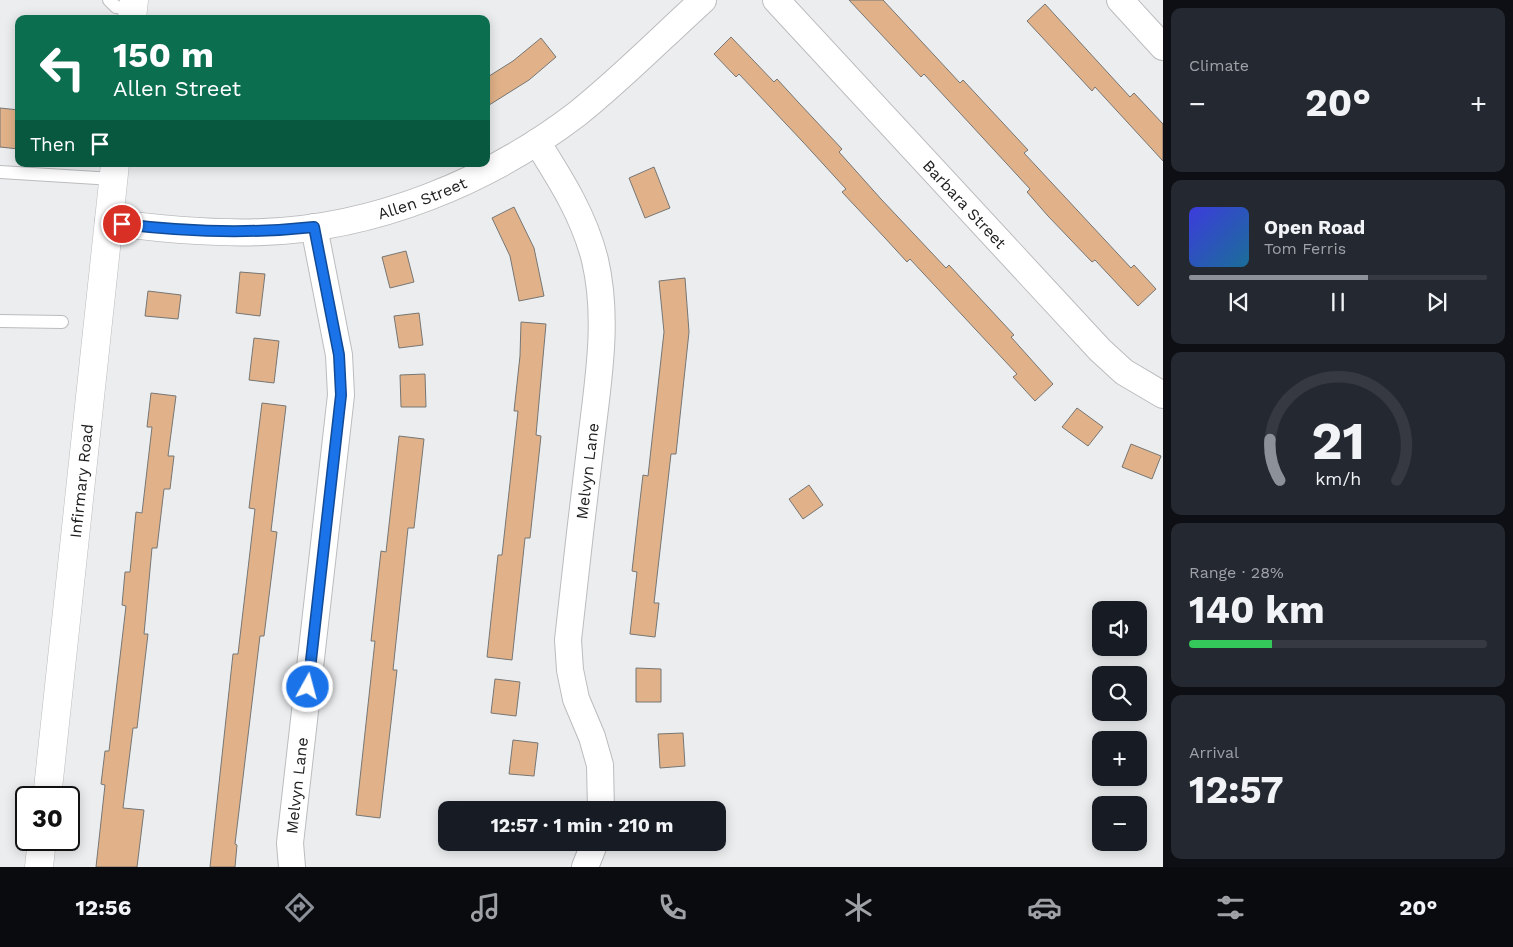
<!DOCTYPE html>
<meta charset="utf-8">
<style>
:root{--surface:#171b24;--page:#242831;--text:#f1f3f6;--muted:#9ea1a6;--line:#363941;--accent:#8c9099}
body{margin:0;font-family:"Work Sans",sans-serif;background:var(--page);color:var(--text);height:100vh;display:flex;flex-direction:column;font-size:19px;white-space:nowrap}
*{box-sizing:border-box;margin:0}
p{font-size:16px;color:var(--muted)}
.icon{flex:none;width:28px;height:28px;fill:none;stroke:currentColor;stroke-width:2;stroke-linecap:round;stroke-linejoin:round}
.map{position:relative;flex:1;overflow:hidden}
.panel{display:flex;flex-direction:column;gap:8px;padding:8px;background:#0d0f14;width:350px}
.panel>*{flex:none}
.guide{position:absolute;left:15px;top:15px;width:475px;height:152px;border-radius:10px;box-shadow:0 2px 12px #0003;background:#0b6e4f;color:#fff;overflow:hidden}
.fabs{position:absolute;left:1092px;top:601px;display:grid;gap:10px}
.fabs a{display:grid;place-items:center;width:55px;height:55px;border-radius:10px;background:var(--surface);box-shadow:0 2px 12px #0003;font-size:25px}
.speed{position:absolute;left:15px;top:786px;display:flex;gap:10px;font-size:25px;font-weight:700;text-align:center}
.speed>*{display:grid;place-content:center;width:65px;height:65px;border-radius:50%;background:var(--surface);box-shadow:0 2px 12px #0003;line-height:1}
.speed .limit{border:2px solid #111;border-radius:8px;background:#fff;color:#111}
.pin{position:absolute;display:grid;place-items:center;width:42px;height:42px;color:#fff;margin:-21px;border:2px solid #fff;border-radius:50%;box-shadow:0 1px 5px #0007}
.me{position:absolute;width:55px;margin:-28px;rotate:7deg;stroke-linejoin:round;filter:drop-shadow(0 0 4px #0008)}
.turn{display:flex;align-items:center;gap:18px;height:105px;padding:0 15px;font-size:22px}
.turn .icon{width:65px;height:65px;stroke-width:2.5}
.turn b{display:block;font-size:35px;line-height:42px}
.then{display:flex;align-items:center;height:48px;padding:0 15px;background:#0003;gap:10px;font-size:19px}
.big{font-size:38px;font-weight:700;line-height:1.1}
.panel .widget{flex:1;display:flex;flex-direction:column;justify-content:center;gap:8px;min-width:0;padding:0 18px;border-radius:10px;background:var(--page)}
.panel .dial{align-items:center;gap:0}
.dial svg{height:130px;overflow:visible;fill:none;stroke:var(--line);stroke-width:7;stroke-linecap:round;text-anchor:middle}
.dial text{fill:var(--text);stroke:none}
.song{display:flex;align-items:center;gap:15px}
.cover{width:60px;height:60px;border-radius:8px;background:linear-gradient(135deg,hsl(240 70% 55%),hsl(200 70% 35%))}
.played{height:5px;border-radius:2px;background:linear-gradient(90deg,var(--accent) 60%,var(--line) 60%)}
.keys{display:flex;justify-content:space-around;direction:ltr}
.heat{display:flex;justify-content:space-between;align-items:center;font-size:28px;direction:ltr}
.charge{height:8px;border-radius:4px;background:linear-gradient(90deg,#34c759 28%,var(--line) 0)}
.trip{position:absolute;left:438px;top:801px;width:288px;height:50px;border-radius:10px;background:var(--surface);box-shadow:0 2px 12px #0003;font-weight:700;line-height:50px;text-align:center}
.tabs{display:flex;height:80px;justify-content:space-around;align-items:center;background:#090b0e;color:var(--muted)}
.tabs .icon{width:35px;height:35px}
.tabs .selected{color:var(--accent)}
.tabs b{font-size:22px;color:var(--text)}
main{display:flex;flex:1;min-height:0}
.map>svg:first-child{display:block}
</style>
<main>
<div class="map">
<svg width="1163" height="867" viewBox="0 0 1163 867">
<rect width="100%" height="100%" fill="#ebedef"/>
<g fill="#e1b289" stroke="#777674">
<path d="M849,0H883L960,83L963,80L1028,150L1024,153L1131,268L1134,265L1156,289L1138,306L1095,260L1092,262L1048,216L1027,192L1030,189L924,74L921,77Z"/>
<path d="M1045,4L1130,97L1134,93L1163,124V161L1095,87L1092,91L1027,21Z"/>
<path d="M731,37L774,82L777,79L799,103L842,149L839,152L881,199L946,268L949,265L1014,335L1011,337L1053,384L1035,401L1013,377L1017,374L910,259L907,262L885,238L842,192L846,189L803,142L739,74L736,77L714,54Z"/>
<path d="M541,38L556,57L529,80L486,107V78L513,61Z"/>
<path d="M0,108L19,110V149L0,147Z"/>
<path d="M654,167L670,208L645,218L629,178Z"/>
<path d="M514,207L534,248L544,296L519,301L510,256L492,218Z"/>
<path d="M406,251L414,282L390,288L382,257Z"/>
<path d="M240,272L265,274L260,316L236,313Z"/>
<path d="M685,278L689,332L676,454H671L654,603H659L655,637L630,634L637,572L632,571L639,509L643,475L648,476L664,332L659,281Z"/>
<path d="M148,291L181,295L178,319L145,316Z"/>
<path d="M419,313L423,345L399,348L394,316Z"/>
<path d="M521,322L546,324L536,435L541,436L530,538H525L512,660L487,657L498,555H502L518,411H514L520,356Z"/>
<path d="M254,338L279,341L274,383L249,380Z"/>
<path d="M425,374L426,407H401L400,375Z"/>
<path d="M151,393L176,396L168,456H174L170,489H164L157,548H152L144,634H148L144,668L137,728H133L123,808L144,810L137,867H96L105,785L101,784L105,751H109L126,606L122,605L125,572H130L136,512L142,513L152,427H147Z"/>
<path d="M262,403L286,406L271,531L277,532L264,636H260L235,844L237,845L235,867H210L233,654H238L255,509L249,508Z"/>
<path d="M1077,408L1103,427L1088,446L1062,427Z"/>
<path d="M399,436L424,439L414,528H408L393,670H397L380,818L356,815L375,641H371L381,551L386,552Z"/>
<path d="M1131,444L1161,456L1152,479L1122,467Z"/>
<path d="M809,485L823,505L803,519L789,499Z"/>
<path d="M636,668L661,669V702H636Z"/>
<path d="M495,679L520,682L516,716L491,713Z"/>
<path d="M683,733L685,766L660,768L658,734Z"/>
<path d="M513,740L538,743L534,776L509,774Z"/>
</g>
<g fill="none" stroke-linecap="round" stroke-linejoin="round">
<defs>
<g id="service">
<path d="M109,0L116,7L133,9"/>
<path d="M0,172L113,179"/>
<path d="M0,321L62,322"/>
</g>
<g id="minor">
<path id="s1" d="M776,0L1100,350L1124,372L1163,395"/>
<path d="M1120,0L1163,47"/>
<path d="M537,142C561,180 584,216 595,260C609,320 598,381 591,441C583,507 575,574 568,640L570,670L576,699L592,737L600,765L601,810"/>
<path id="s2" d="M108,222C160,229 211,234 263,232C375,228 488,182 577,114C621,79 661,38 703,0"/>
<path id="s3" d="M292,867L290,843L341,395L339,355L314,227"/>
<path d="M585,867L595,842"/>
</g>
<g id="tertiary">
<path d="M132,19L134,0"/>
<path id="s4" d="M47,798L115,164"/>
<path d="M39,867L42,840"/>
</g>
</defs>
<use href="#service" stroke="#bbbcbe" stroke-width="14"/>
<use href="#minor" stroke="#bbbcbe" stroke-width="28"/>
<use href="#tertiary" stroke="#bbbcbe" stroke-width="29"/>
<use href="#service" stroke="#fff" stroke-width="12"/>
<use href="#minor" stroke="#fff" stroke-width="26"/>
<use href="#tertiary" stroke="#fff" stroke-width="28"/>
</g>
<g fill="none" stroke-linecap="round" stroke-linejoin="round">
<defs>
<path id="route" d="M122,224C187,232 249,234 314,227L339,355L341,395L308,687"/>
</defs>
<use href="#route" stroke="#114b97" stroke-width="12"/>
<use href="#route" stroke="#1a73e8" stroke-width="9"/>
</g>
<g text-anchor="middle" stroke-width="5" stroke-linejoin="round" paint-order="stroke">
<g font-size="16" fill="#202021" stroke="#fff">
<text dy="6" stroke="none"><textPath href="#s2" startOffset="319">Allen Street</textPath></text>
<text dy="6" stroke="none"><textPath href="#s1" startOffset="278">Barbara Street</textPath></text>
<text transform="translate(587 471) rotate(-83)" y="6">Melvyn Lane</text>
<text dy="6" stroke="none"><textPath href="#s4" startOffset="319">Infirmary Road</textPath></text>
<text dy="6" stroke="none"><textPath href="#s3" startOffset="82">Melvyn Lane</textPath></text>
</g>
</g>
</svg>
<div class="fabs">
<a><svg class="icon" aria-label="sound" viewBox="0 0 24 24"><path d="M4 9h4l5-4v14l-5-4H4zM17 9q2 3 0 6"/></svg></a>
<a><svg class="icon" aria-label="search" viewBox="0 0 24 24"><circle cx="10" cy="10" r="6"/><path d="M15 15l6 6"/></svg></a>
<a>+</a>
<a>−</a>
</div>
<div class="speed"><div class="limit">30</div></div>
<div class="pin" style="left:122px;top:224px;background:#d93025"><svg class="icon" aria-label="arrive" viewBox="0 0 24 24"><path d="M6 21V4h12l-3 4 3 4H6"/></svg></div>
<svg class="me" style="left:308px;top:687px" viewBox="-20 -20 40 40"><circle r="17" fill="#1a73e8" stroke="#fff" stroke-width="3"/><path d="M0-11L8 9 0 5-8 9z" fill="#fff"/></svg>
<div class="trip">12:57 · 1 min · 210 m</div>
<div class="guide">
<div class="turn"><svg class="icon" aria-label="left" viewBox="0 0 24 24"><path d="M17 20v-9H6M10 6l-5 5 5 5"/></svg><div><b>150 m</b>Allen Street</div></div>
<div class="then">Then<svg class="icon" aria-label="arrive" viewBox="0 0 24 24"><path d="M6 21V4h12l-3 4 3 4H6"/></svg></div>
</div>
</div>
<section class="panel">
<div class="widget"><p>Climate</p>
<div class="heat"><a>−</a><b class="big">20°</b><a>+</a></div>
</div>
<div class="widget">
<div class="song"><i class="cover"></i><div><b>Open Road</b><p>Tom Ferris</p></div></div>
<div class="played"></div>
<div class="keys"><svg class="icon" aria-label="previous" viewBox="0 0 24 24"><path d="M18 5L8 12l10 7zM5 5v14"/></svg><svg class="icon" aria-label="pause" viewBox="0 0 24 24"><path d="M8 5v14M16 5v14"/></svg><svg class="icon" aria-label="next" viewBox="0 0 24 24"><path d="M6 5l10 7-10 7zM19 5v14"/></svg></div>
</div>
<div class="widget dial"><svg viewBox="0 0 100 80">
<path d="M14 69A42 42 0 1 1 86 69"/>
<path d="M14 69A42 42 0 0 1 8 44" stroke="#8c9099"/>
<text x="50" y="56" font-size="32" font-weight="700">21</text>
<text x="50" y="72" font-size="11">km/h</text>
</svg></div>
<div class="widget"><p>Range · 28%</p><b class="big">140 km</b><div class="charge"></div></div>
<div class="widget"><p>Arrival</p><b class="big">12:57</b></div>
</section>
</main>
<nav class="tabs">
<b>12:56</b>
<svg class="icon selected" aria-label="directions" viewBox="0 0 24 24"><path d="M12 3l9 9-9 9-9-9zM9 14v-3h6M13 9l2 2-2 2"/></svg>
<svg class="icon" aria-label="music" viewBox="0 0 24 24"><path d="M9 18V5l10-2v13"/><circle cx="6" cy="18" r="3"/><circle cx="16" cy="16" r="3"/></svg>
<svg class="icon" aria-label="phone" viewBox="0 0 24 24"><path d="M5 4h4l2 5-3 2q2 4 5 5l2-3 5 2v4C11 20 4 13 5 4z"/></svg>
<svg class="icon" aria-label="climate" viewBox="0 0 24 24"><path d="M12 3v18M4 7l16 10M4 17L20 7"/></svg>
<svg class="icon" aria-label="car" viewBox="0 0 24 24"><path d="M5 17H2v-5l4-1 3-4h7l3 4 3 1v5h-3M9 17h6M6 11h13"/><circle cx="7" cy="17" r="2"/><circle cx="17" cy="17" r="2"/></svg>
<svg class="icon" aria-label="filters" viewBox="0 0 24 24"><path d="M4 7h16M4 17h16"/><circle cx="9" cy="7" r="2"/><circle cx="15" cy="17" r="2"/></svg>
<b>20°</b>
</nav>
